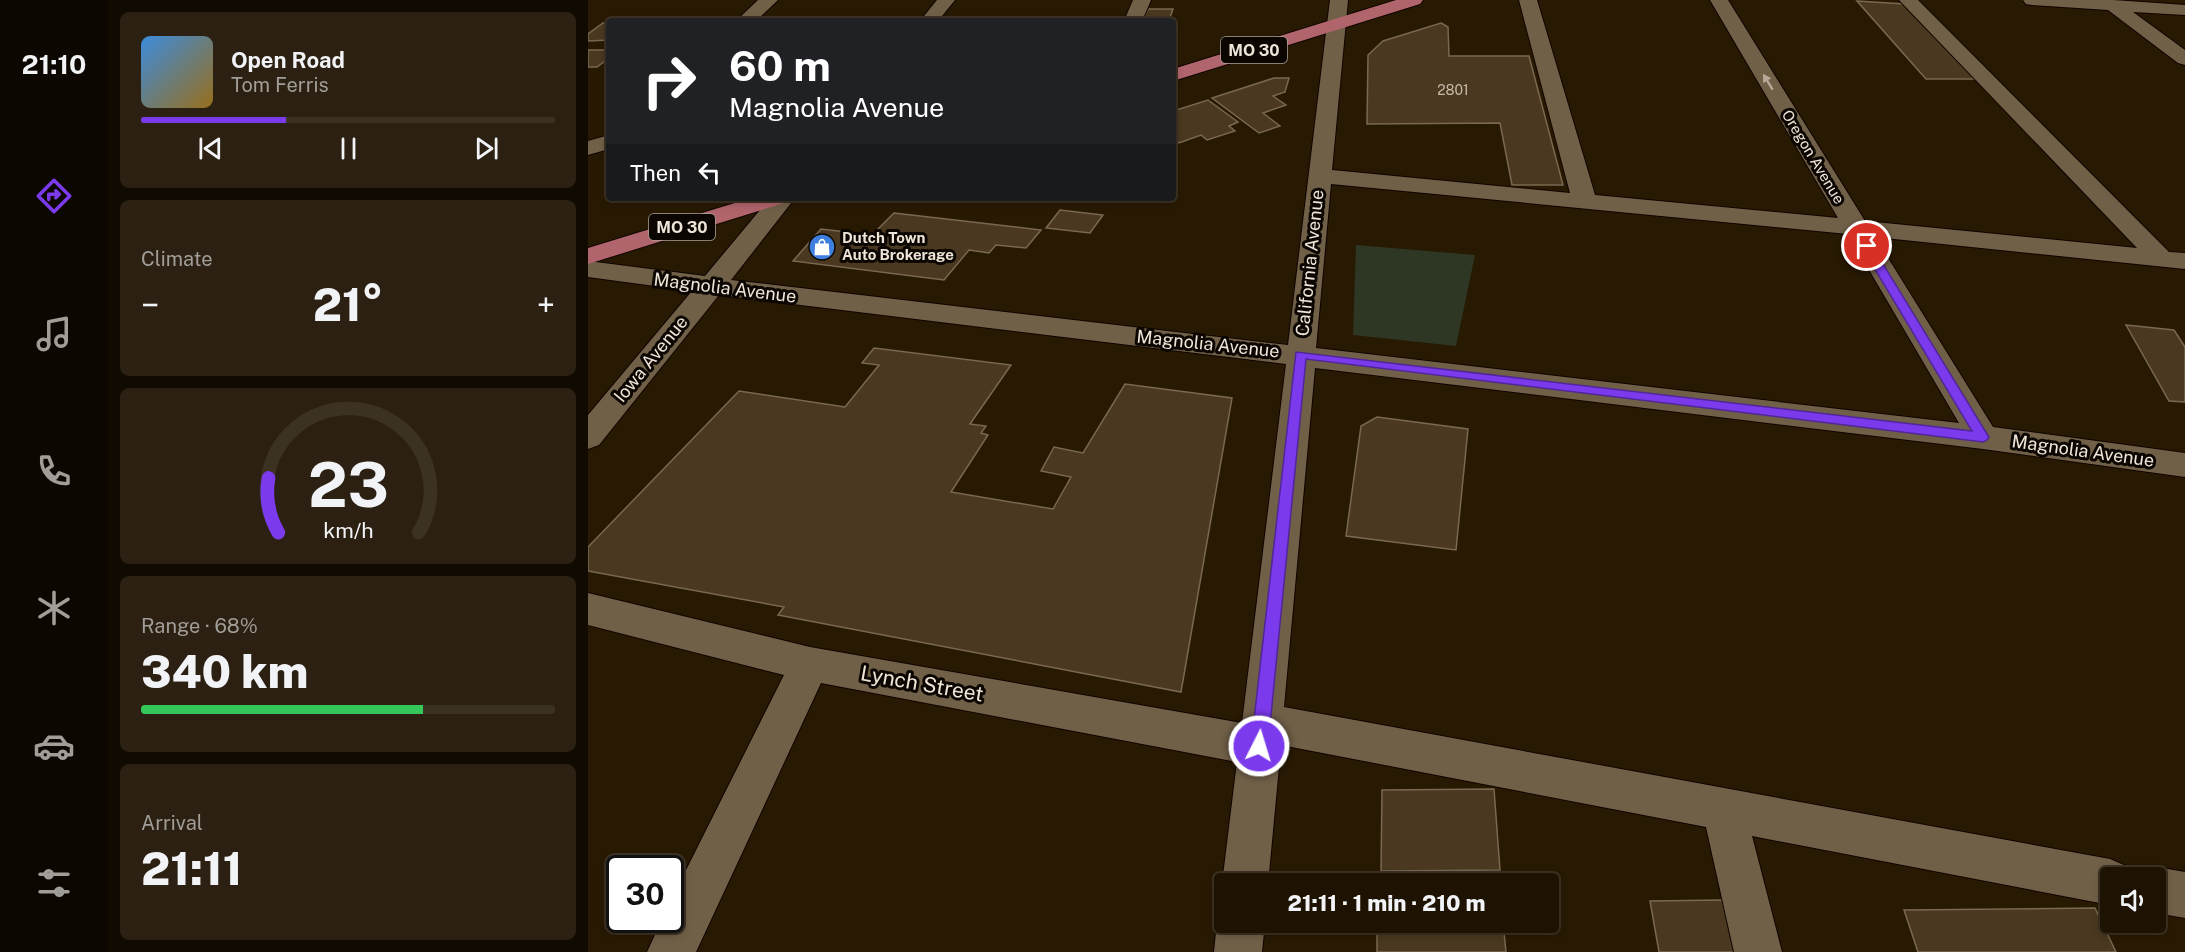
<!DOCTYPE html>
<meta charset="utf-8">
<style>
:root{--surface:#1e1302;--page:#2b2011;--text:#f1f3f6;--muted:#a19e99;--line:#3c3224;--accent:#7c3aed}
body{margin:0;font-family:"Public Sans",sans-serif;background:var(--page);color:var(--text);height:100vh;display:flex;flex-direction:column;font-size:22px;white-space:nowrap}
*{box-sizing:border-box;margin:0}
p{font-size:20px;color:var(--muted)}
.icon{flex:none;width:33px;height:33px;fill:none;stroke:currentColor;stroke-width:2;stroke-linecap:round;stroke-linejoin:round}
.map{position:relative;flex:1;overflow:hidden}
.side{display:flex;flex-direction:column;gap:12px;padding:12px;background:#100a01;width:480px}
.side>*{flex:none}
.guide{position:absolute;left:18px;top:18px;width:570px;height:183px;border-radius:6px;box-shadow:0 3px 9px #0003,0 0 0 2px var(--line);background:#202124;color:#fff;overflow:hidden}
.buttons{position:absolute;left:1512px;top:867px;display:grid;gap:12px}
.buttons a{display:grid;place-items:center;width:66px;height:66px;border-radius:6px;background:var(--surface);box-shadow:0 3px 9px #0003,0 0 0 2px var(--line);font-size:30px}
.speed{position:absolute;left:18px;top:855px;display:flex;gap:12px;font-size:30px;font-weight:700;text-align:center}
.speed>*{display:grid;place-content:center;width:78px;height:78px;border-radius:50%;background:var(--surface);box-shadow:0 3px 9px #0003,0 0 0 2px var(--line);line-height:1}
.speed .limit{border:3px solid #111;border-radius:9px;background:#fff;color:#111}
.pin{position:absolute;display:grid;place-items:center;width:51px;height:51px;color:#fff;margin:-26px;border:3px solid #fff;border-radius:50%;box-shadow:0 2px 6px #0007}
.me{position:absolute;width:66px;margin:-33px;rotate:5deg;stroke-linejoin:round;filter:drop-shadow(0 0 4px #0008)}
.turn{display:flex;align-items:center;gap:21px;height:126px;padding:0 24px;font-size:27px}
.turn .icon{width:78px;height:78px;stroke-width:2.5}
.turn b{display:block;font-size:42px;line-height:51px}
.then{display:flex;align-items:center;height:57px;padding:0 24px;background:#0003;gap:12px;font-size:22px}
.big{font-size:45px;font-weight:800;line-height:1.1}
.side .tile{flex:1;display:flex;flex-direction:column;justify-content:center;gap:9px;min-width:0;padding:0 21px;border-radius:9px;background:var(--page)}
.side .dial{align-items:center;gap:0}
.dial svg{height:156px;overflow:visible;fill:none;stroke:var(--line);stroke-width:7;stroke-linecap:round;text-anchor:middle}
.dial text{fill:var(--text);stroke:none}
.song{display:flex;align-items:center;gap:18px}
.cover{width:72px;height:72px;border-radius:9px;background:linear-gradient(135deg,hsl(210 70% 55%),hsl(40 70% 35%))}
.played{height:6px;border-radius:3px;background:linear-gradient(90deg,var(--accent) 35%,var(--line) 35%)}
.keys{display:flex;justify-content:space-around;direction:ltr}
.heat{display:flex;justify-content:space-between;align-items:center;font-size:33px;direction:ltr}
.charge{height:9px;border-radius:4px;background:linear-gradient(90deg,#34c759 68%,var(--line) 0)}
.trip{position:absolute;left:626px;top:873px;width:345px;height:60px;border-radius:6px;background:var(--surface);box-shadow:0 3px 9px #0003,0 0 0 2px var(--line);font-weight:800;line-height:60px;text-align:center}
main{display:flex;flex:1;min-height:0}
.dock{display:flex;flex-direction:column;width:108px;justify-content:space-around;align-items:center;background:#0c0801;color:var(--muted)}
.dock .icon{width:42px;height:42px}
.dock .on{color:var(--accent)}
.dock b{font-size:27px;color:var(--text)}
.map>svg:first-child{display:block}
</style>
<main>
<nav class="dock">
<b>21:10</b>
<svg class="icon on" aria-label="directions" viewBox="0 0 24 24"><path d="M12 3l9 9-9 9-9-9zM9 14v-3h6M13 9l2 2-2 2"/></svg>
<svg class="icon" aria-label="music" viewBox="0 0 24 24"><path d="M9 18V5l10-2v13"/><circle cx="6" cy="18" r="3"/><circle cx="16" cy="16" r="3"/></svg>
<svg class="icon" aria-label="phone" viewBox="0 0 24 24"><path d="M5 4h4l2 5-3 2q2 4 5 5l2-3 5 2v4C11 20 4 13 5 4z"/></svg>
<svg class="icon" aria-label="climate" viewBox="0 0 24 24"><path d="M12 3v18M4 7l16 10M4 17L20 7"/></svg>
<svg class="icon" aria-label="car" viewBox="0 0 24 24"><path d="M5 17H2v-5l4-1 3-4h7l3 4 3 1v5h-3M9 17h6M6 11h13"/><circle cx="7" cy="17" r="2"/><circle cx="17" cy="17" r="2"/></svg>
<svg class="icon" aria-label="filters" viewBox="0 0 24 24"><path d="M4 7h16M4 17h16"/><circle cx="9" cy="7" r="2"/><circle cx="15" cy="17" r="2"/></svg>
</nav>
<section class="side">
<div class="tile">
<div class="song"><i class="cover"></i><div><b>Open Road</b><p>Tom Ferris</p></div></div>
<div class="played"></div>
<div class="keys"><svg class="icon" aria-label="previous" viewBox="0 0 24 24"><path d="M18 5L8 12l10 7zM5 5v14"/></svg><svg class="icon" aria-label="pause" viewBox="0 0 24 24"><path d="M8 5v14M16 5v14"/></svg><svg class="icon" aria-label="next" viewBox="0 0 24 24"><path d="M6 5l10 7-10 7zM19 5v14"/></svg></div>
</div>
<div class="tile"><p>Climate</p>
<div class="heat"><a>−</a><b class="big">21°</b><a>+</a></div>
</div>
<div class="tile dial"><svg viewBox="0 0 100 80">
<path d="M14 69A42 42 0 1 1 86 69"/>
<path d="M14 69A42 42 0 0 1 9 41" stroke="#7c3aed"/>
<text x="50" y="56" font-size="32" font-weight="700">23</text>
<text x="50" y="72" font-size="11">km/h</text>
</svg></div>
<div class="tile"><p>Range · 68%</p><b class="big">340 km</b><div class="charge"></div></div>
<div class="tile"><p>Arrival</p><b class="big">21:11</b></div>
</section>
<div class="map">
<svg width="1597" height="952" viewBox="0 0 1597 952">
<rect width="100%" height="100%" fill="#281903"/>
<path fill="#2d3723" d="M768,245L887,255L868,346L765,335Z"/>
<g fill="#4a3920" stroke="#7a6850" stroke-width="1.5">
<path d="M1269,1L1317,4L1389,79H1338Z"/>
<path d="M560,9H585L581,21H554Z"/>
<path d="M15,23H21V40L0,41V34Z"/>
<path d="M853,23L860,27L861,56H941L975,185H924L912,123L779,124L780,55L795,41Z"/>
<path d="M0,50H21V58L9,67H0Z"/>
<path d="M686,78H701L697,92L685,96L698,105L675,113L692,126L671,133L624,98Z"/>
<path d="M620,100L650,122L641,126L647,131L619,140L613,135L591,143L585,138V111Z"/>
<path d="M524,198H549L547,202L522,201Z"/>
<path d="M472,210L515,215L502,233L458,228Z"/>
<path d="M306,213L453,230L438,248L408,245L401,253L381,250L356,280L205,261L233,229L284,235Z"/>
<path d="M1538,325L1586,330L1597,347V402L1581,401Z"/>
<path d="M286,348L423,365L382,424L398,426L393,433L400,435L363,492L465,509L483,477L453,471L466,447L495,453L537,384L644,398L593,692L190,615L196,607L0,571V547L151,391L257,407L291,365L274,363Z"/>
<path d="M789,417L880,429L868,550L758,536L773,426Z"/>
<path d="M906,789L912,870L793,871L794,790Z"/>
<path d="M1134,900L1147,952H1071L1062,901Z"/>
<path d="M1507,908L1528,952H1330L1316,910Z"/>
<path d="M789,922H915L918,952H789Z"/>
</g>
<g fill="none" stroke-linecap="round" stroke-linejoin="round">
<defs>
<g id="minor">
<path d="M170,0H190L168,21H148Z"/>
<path d="M349,0H367L350,21H332Z"/>
<path d="M545,0H563L554,21H536Z"/>
<path d="M742,0H760L744,170L982,193L931,0H949L1007,195L1250,218L1122,0H1140L1277,221L1549,248L1311,0H1330L1581,252L1597,253V269L1287,237L1405,427L1597,453V477L1395,449L727,368L696,707L1522,859L1538,866L1543,878H1522V905L1164,836L1194,952H1146L1118,827L693,745L680,884H636V889L634,884L649,762L233,683L108,952H59L74,920H82V902L196,675L0,625V593L222,647L654,723L698,364L131,295L11,445L0,449V415L104,291L0,277V261L117,276L182,198H207L143,280L700,345ZM743,184L1260,234L1371,423L728,348Z"/>
<path d="M1435,0H1525L1597,5V15L1545,12L1597,50V65L1590,63L1520,10L1444,5L1438,4Z"/>
<path d="M21,135V149L0,155V141Z"/>
<path d="M1568,867L1597,872V918L1568,913V878H1550L1552,874Z"/>
<path d="M636,906V922H677L674,952H626L629,922Z"/>
</g>
<g id="major">
<path d="M808,0H835L832,4L585,81V69Z"/>
<path d="M163,198H200L196,203L0,264V248Z"/>
</g>
</defs>
<use href="#minor" stroke="#100400" stroke-width="2"/>
<use href="#major" stroke="#100400" stroke-width="2"/>
<use href="#minor" fill="#716048" fill-rule="evenodd"/>
<use href="#major" fill="#b0646b" fill-rule="evenodd"/>
</g>
<defs><path id="oneway-solid" d="M-6-.8H1V-3.2L6.5 0L1 3.2V.8H-6Z" transform="scale(1.5)"/></defs>
<use fill="#b6a997" href="#oneway-solid" transform="translate(1180 82) rotate(-121)"/>
<path fill="#7c3aed" stroke="#51269a" stroke-width="1.5" d="M1275,243L1284,246L1399,434L1401,437L1399,440L1395,442L718,359L680,746L678,752L671,755L665,752L663,746L708,352L1384,431L1273,246Z"/>
<defs>
<symbol id="shop-disc" viewBox="-11 -11 22 22"><circle r="9.5" fill="#3f7fe0" stroke="#0b0601"/><path d="M-5-2.5h2.3a2.7 3.5 0 0 1 5.4 0H5L5.5 6h-11ZM-1.5-2.5h3a1.5 2.3 0 0 0-3 0Z" fill="#fff"/></symbol>
</defs>
<g fill-rule="evenodd">
<use href="#shop-disc" x="219" y="232" width="30" height="30"/>
</g>
<g text-anchor="middle" stroke-width="6" stroke-linejoin="round" paint-order="stroke">
<g font-size="14" fill="#c5b9a9">
<text x="865" y="95">2801</text>
</g>
<g font-size="15" fill="#eee4d7" stroke="#0b0601">
<text transform="translate(1225 157) rotate(59)" y="5">Oregon Avenue</text>
</g>
<g font-size="15" font-weight="bold" fill="#eee4d7" stroke="#0b0601" text-anchor="start">
<text x="254" y="243">Dutch Town<tspan x="254" dy="17">Auto Brokerage</tspan></text>
</g>
<g fill="#0b0601" stroke="#aaa197" stroke-width="1.5">
<rect x="633" y="37" width="66" height="26" rx="4.5"/>
<rect x="61" y="214" width="66" height="26" rx="4.5"/>
</g>
<g font-size="16" font-weight="bold" fill="#eee4d7">
<text x="666" y="56">MO 30</text>
<text x="94" y="233">MO 30</text>
</g>
<g font-size="18" fill="#eee4d7" stroke="#0b0601">
<text transform="translate(722 263) rotate(-84)" y="6">California Avenue</text>
<text transform="translate(137 288) rotate(7)" y="6">Magnolia Avenue</text>
<text transform="translate(620 344) rotate(6)" y="6">Magnolia Avenue</text>
<text transform="translate(63 359) rotate(-51)" y="6">Iowa Avenue</text>
<text transform="translate(1495 451) rotate(8)" y="6">Magnolia Avenue</text>
</g>
<g font-size="21" fill="#eee4d7" stroke="#0b0601">
<text transform="translate(334 684) rotate(10)" y="7">Lynch Street</text>
</g>
</g>
</svg>
<div class="buttons">
<a><svg class="icon" aria-label="sound" viewBox="0 0 24 24"><path d="M4 9h4l5-4v14l-5-4H4zM17 9q2 3 0 6"/></svg></a>
</div>
<div class="speed"><div class="limit">30</div></div>
<div class="pin" style="left:1279px;top:246px;background:#d93025"><svg class="icon" aria-label="arrive" viewBox="0 0 24 24"><path d="M6 21V4h12l-3 4 3 4H6"/></svg></div>
<svg class="me" style="left:671px;top:746px" viewBox="-20 -20 40 40"><circle r="17" fill="#7c3aed" stroke="#fff" stroke-width="3"/><path d="M0-11L8 9 0 5-8 9z" fill="#fff"/></svg>
<div class="trip">21:11 · 1 min · 210 m</div>
<div class="guide">
<div class="turn"><svg class="icon" aria-label="right" viewBox="0 0 24 24"><path d="M7 20v-9h11M14 6l5 5-5 5"/></svg><div><b>60 m</b>Magnolia Avenue</div></div>
<div class="then">Then<svg class="icon" aria-label="left" viewBox="0 0 24 24"><path d="M17 20v-9H6M10 6l-5 5 5 5"/></svg></div>
</div>
</div>
</main>
